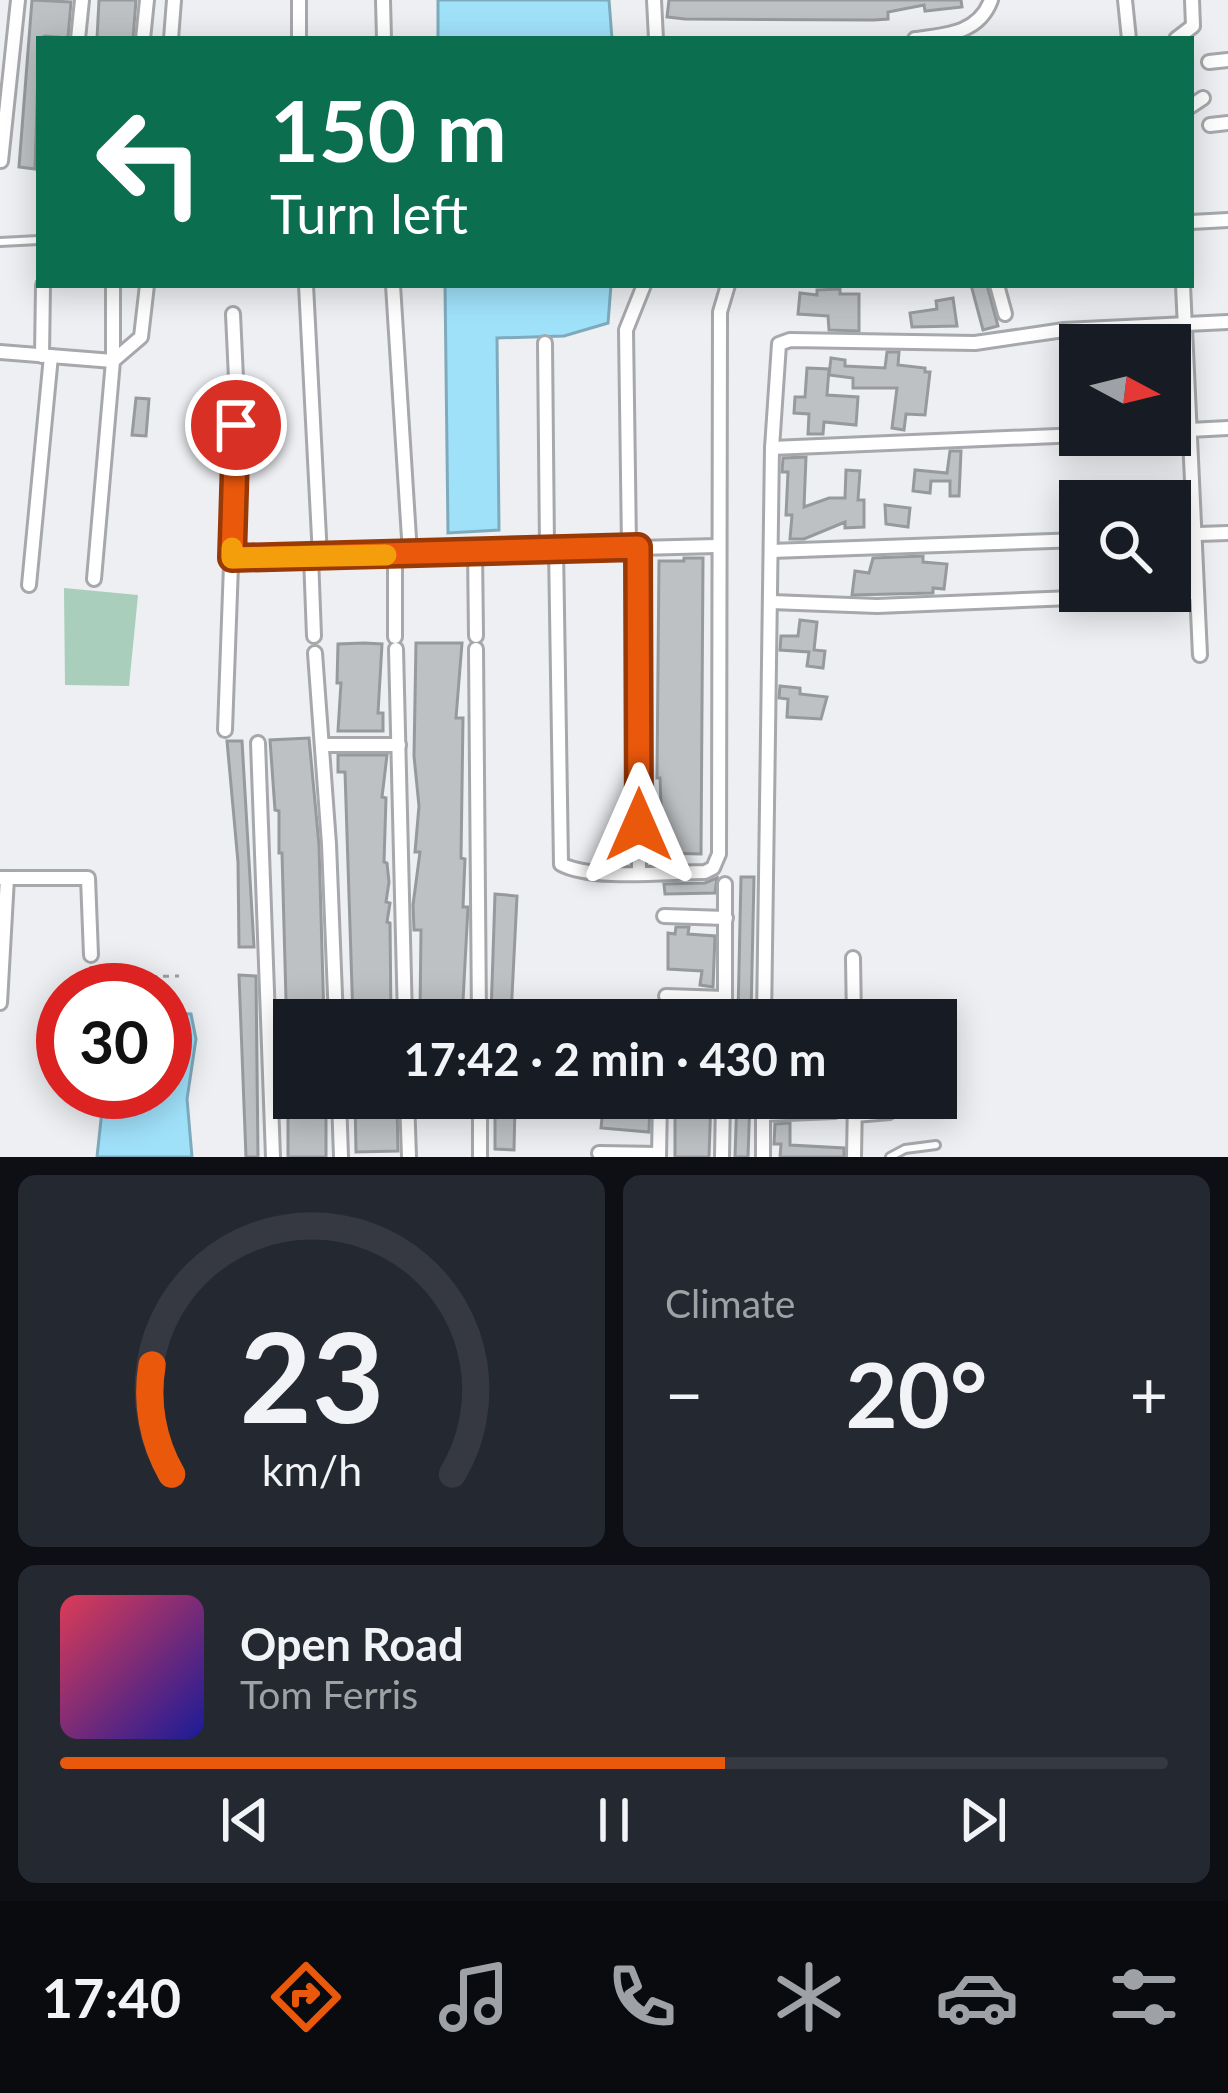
<!DOCTYPE html>
<meta charset="utf-8">
<style>
:root{--surface:#171b24;--page:#242831;--text:#f1f3f6;--muted:#9ea1a6;--line:#363941;--accent:#ea580c}
body{margin:0;font-family:Lato,sans-serif;background:var(--page);color:var(--text);height:100vh;display:flex;flex-direction:column;font-size:45px;white-space:nowrap}
*{box-sizing:border-box;margin:0}
p{font-size:39px;color:var(--muted)}
.icon{flex:none;width:66px;height:66px;fill:none;stroke:currentColor;stroke-width:2;stroke-linecap:round;stroke-linejoin:round}
.map{position:relative;height:1157px;overflow:hidden}
.details{display:flex;flex-direction:column;gap:18px;padding:18px;background:#0d0f14;flex:1}
.details>*{flex:none}
.banner{position:absolute;left:36px;top:36px;width:1158px;height:252px;border-radius:0px;box-shadow:0 6px 30px #0003;background:#0b6e4f;color:#fff;overflow:hidden}
.needle{width:78px;rotate:97deg}
.fabs{position:absolute;left:1059px;top:324px;display:grid;gap:24px}
.fabs a{display:grid;place-items:center;width:132px;height:132px;border-radius:0px;background:var(--surface);box-shadow:0 6px 30px #0003;font-size:60px}
.speed{position:absolute;left:36px;top:963px;display:flex;gap:24px;font-size:60px;font-weight:700;text-align:center}
.speed>*{display:grid;place-content:center;width:156px;height:156px;border-radius:50%;background:var(--surface);box-shadow:0 6px 30px #0003;line-height:1}
.speed .limit{border:18px solid #d22;background:#fff;color:#111}
.pin{position:absolute;display:grid;place-items:center;width:102px;height:102px;color:#fff;margin:-51px;border:6px solid #fff;border-radius:50%;box-shadow:0 3px 12px #0007}
.me{position:absolute;width:132px;margin:-66px;rotate:0deg;stroke-linejoin:round;filter:drop-shadow(0 0 9px #0008)}
.turn{display:flex;align-items:center;gap:42px;height:252px;padding:0 36px;font-size:54px}
.turn .icon{width:156px;height:156px;stroke-width:2.5}
.turn b{display:block;font-size:84px;line-height:102px}
.big{font-size:90px;font-weight:700;line-height:1.1}
.details .card{flex:1;display:flex;flex-direction:column;justify-content:center;gap:18px;min-width:0;padding:0 42px;border-radius:18px;background:var(--page)}
.details .dial{align-items:center;gap:0}
.dial svg{height:312px;overflow:visible;fill:none;stroke:var(--line);stroke-width:7;stroke-linecap:round;text-anchor:middle}
.dial text{fill:var(--text);stroke:none}
.song{display:flex;align-items:center;gap:36px}
.cover{width:144px;height:144px;border-radius:18px;background:linear-gradient(135deg,hsl(350 70% 55%),hsl(240 70% 35%))}
.played{height:12px;border-radius:6px;background:linear-gradient(90deg,var(--accent) 60%,var(--line) 60%)}
.keys{display:flex;justify-content:space-around;direction:ltr}
.heat{display:flex;justify-content:space-between;align-items:center;font-size:66px;direction:ltr}
.details .tiles{flex:1;display:grid;gap:18px;grid-template-columns:1fr 1fr}
.card:last-child{grid-column:span 2}
.trip{position:absolute;left:273px;top:999px;width:684px;height:120px;border-radius:0px;background:var(--surface);box-shadow:0 6px 30px #0003;font-weight:700;line-height:120px;text-align:center}
.menu{display:flex;height:192px;justify-content:space-around;align-items:center;background:#090b0e;color:var(--muted)}
.menu .icon{width:84px;height:84px}
.menu .on{color:var(--accent)}
.menu b{font-size:54px;color:var(--text)}
.map>svg:first-child{display:block}
</style>
<div class="map">
<svg width="1228" height="1157" viewBox="0 0 1228 1157">
<rect width="100%" height="100%" fill="#edeff2"/>
<path fill="#a9cebb" d="M64,588L138,595L129,686L65,685Z"/>
<g fill="#a0e1fa" stroke="#7dabbd" stroke-width="3">
<path d="M438,0H609L612,39H438Z"/>
<path d="M445,285H611L608,323L564,336L497,338L499,530L448,533Z"/>
<path d="M165,1009L167,1013L191,1014L196,1039L187,1099L192,1157H97L104,1092H165Z"/>
</g>
<g fill="#bec1c3" stroke="#979a9c" stroke-width="3">
<path d="M32,0L71,2L68,38L45,36L39,39L35,169L19,167Z"/>
<path d="M99,0H136L133,39H97Z"/>
<path d="M669,0H961L962,7L925,11L924,5L888,12V19L874,20L685,19L667,17Z"/>
<path d="M971,285H987L998,326L983,330Z"/>
<path d="M840,289V294H859V331L829,330L828,316L798,314L800,293L817,295V290Z"/>
<path d="M953,298L957,326L912,327L910,313L937,309L936,301Z"/>
<path d="M887,352H899L898,365L925,368V372H930L925,415L906,414L904,430L892,428L897,388H853V378L829,375L831,358L845,360V366L885,368Z"/>
<path d="M807,368L829,369L827,395L858,397L856,425L824,422L823,434H808L809,414L794,413L795,397H805Z"/>
<path d="M136,398L149,399L146,436L132,435Z"/>
<path d="M950,451H961L959,496H950V481H931L930,493L913,491L915,470L947,473Z"/>
<path d="M806,457L804,507L829,498H845L846,470L860,471L858,500H864V527L845,528V522L804,539H790L792,515H786L788,472H782L783,458Z"/>
<path d="M885,505L910,508L908,527L886,524Z"/>
<path d="M923,556V562L947,564L944,589L933,588V593L852,595L855,571L869,573L873,558Z"/>
<path d="M684,558H703L701,854L658,853L661,804L660,778H657L659,561H684Z"/>
<path d="M800,620L817,622L814,650L825,651L823,668L807,666L809,652L780,650L781,636H798Z"/>
<path d="M364,643L382,644L378,713H383V731H338L341,683H337L338,644Z"/>
<path d="M416,643H462L456,718H463L461,858L465,859L463,907H468L462,1020H445V1013H420L421,930H414L413,905L420,852H415L419,806L414,756Z"/>
<path d="M780,686L800,688V694L827,697L821,719L787,717L788,699L779,698Z"/>
<path d="M309,738L319,845L324,1020H294V1043L283,1042L286,1000L282,853H279V811L275,810L270,740Z"/>
<path d="M227,741H242L254,947H239L238,862Z"/>
<path d="M338,755H387L382,797L386,798L384,862L387,863L389,882L386,902L390,903L387,922L390,923L391,1018L353,1019L345,772H338Z"/>
<path d="M741,877H754L751,1015L738,1014Z"/>
<path d="M717,878L715,893L665,894L664,884L705,883Z"/>
<path d="M495,894L517,896L511,1016L491,1015Z"/>
<path d="M676,927H689L688,934L715,936L713,987L700,985L702,971L668,969V933L675,934Z"/>
<path d="M239,975L256,976L258,1157H246Z"/>
<rect x="288" y="1098" width="38" height="59"/>
<path d="M355,1098H370V1105H397L398,1151L356,1152Z"/>
<path d="M604,1098H650L649,1132L601,1128Z"/>
<path d="M675,1098H711L709,1157H675Z"/>
<path d="M737,1098H750L748,1157H735Z"/>
<path d="M495,1102L515,1104L514,1150L495,1149Z"/>
<path d="M790,1123V1145L844,1148V1157H780L781,1144H774L775,1124Z"/>
</g>
<g fill="none" stroke-linecap="round" stroke-linejoin="round">
<defs>
<g id="service">
<path d="M0,242L39,240"/>
<path d="M763,1117L835,1114"/>
<path d="M855,1118L890,1115"/>
<path d="M890,1157L905,1149L936,1145"/>
</g>
<g id="minor">
<path d="M383,0L384,39"/>
<path d="M654,0L656,39"/>
<path d="M1125,0L1129,39"/>
<path d="M78,39L82,0"/>
<path d="M143,39L147,0"/>
<path d="M171,39L174,0"/>
<path d="M299,39V0"/>
<path d="M915,39C947,35 979,33 991,0"/>
<path d="M1176,39L1193,26L1192,0"/>
<path d="M1209,62L1228,60"/>
<path d="M1191,106L1203,98"/>
<path d="M1210,125L1228,123"/>
<path d="M1,161L18,0"/>
<path d="M1191,222L1228,220"/>
<path d="M306,285L320,557"/>
<path d="M393,285L410,554"/>
<path d="M997,285L1005,314"/>
<path d="M1183,285L1200,655"/>
<path d="M545,343L547,548"/>
<path d="M0,352L113,361V285"/>
<path d="M42,356L43,285"/>
<path d="M1170,431L1228,428"/>
<path d="M772,448L1080,435"/>
<path d="M1170,535L1228,533"/>
<path d="M629,547L626,330L644,285"/>
<path d="M638,547L639,872"/>
<path d="M556,548L561,864C592,881 669,872 705,872L713,868L719,854L720,312L728,285"/>
<path d="M475,550L476,636"/>
<path d="M771,551L1080,540"/>
<path d="M311,557L314,636"/>
<path d="M232,558L717,546"/>
<path d="M94,579L113,361L141,337L147,285"/>
<path d="M29,585L51,356"/>
<path d="M771,602L877,606L1197,593"/>
<path d="M395,637V554"/>
<path d="M396,649L405,1020"/>
<path d="M476,649L479,1020"/>
<path d="M315,653L329,844L336,1020"/>
<path d="M225,730L237,400L233,314"/>
<path d="M258,743L273,1157"/>
<path d="M322,745H399"/>
<path d="M0,878H88L91,955"/>
<path d="M664,916L726,918"/>
<path d="M853,958L854,1020"/>
<path d="M666,996L725,998"/>
<path d="M0,1003L7,878"/>
<path d="M725,1020V884"/>
<path d="M764,1020L772,448L779,344L790,340L975,343L1064,330L1228,322"/>
<path d="M271,1080L294,1078"/>
<path d="M339,1098L341,1157"/>
<path d="M407,1098L409,1157"/>
<path d="M480,1098V1157"/>
<path d="M599,1153L659,1154"/>
<path d="M659,1157L660,1098"/>
<path d="M722,1157L723,1098"/>
<path d="M763,1157V1098"/>
<path d="M854,1157L855,1098"/>
</g>
</defs>
<use href="#service" stroke="#a6a8ab" stroke-width="12"/>
<use href="#minor" stroke="#a6a8ab" stroke-width="18"/>
<path stroke="#9d9ea1" stroke-width="3" stroke-dasharray="6 6" stroke-linecap="butt" d="M91,966V978L179,976"/>
<use href="#service" stroke="#fff" stroke-width="6"/>
<use href="#minor" stroke="#fff" stroke-width="12"/>
</g>
<g fill="none" stroke-linecap="round" stroke-linejoin="round">
<defs>
<path id="route" d="M236,425L232,558L638,547L639,825"/>
</defs>
<use href="#route" stroke="#983908" stroke-width="30"/>
<use href="#route" stroke="#ea580c" stroke-width="21"/>
<path stroke="#f59e0b" stroke-width="21" d="M232,548V558L386,555"/>
</g>
</svg>
<div class="fabs">
<a><svg class="needle" viewBox="-14 -14 28 28"><path d="M0-13l5 13h-10z" fill="#e53935"/><path d="M0 13l5-13h-10z" fill="#9ea1a6"/></svg></a>
<a><svg class="icon" aria-label="search" viewBox="0 0 24 24"><circle cx="10" cy="10" r="6"/><path d="M15 15l6 6"/></svg></a>
</div>
<div class="speed"><div class="limit">30</div></div>
<div class="pin" style="left:236px;top:425px;background:#d93025"><svg class="icon" aria-label="arrive" viewBox="0 0 24 24"><path d="M6 21V4h12l-3 4 3 4H6"/></svg></div>
<svg class="me" style="left:639px;top:825px" viewBox="-20 -20 40 40"><path d="M0-17L14 15 0 8-14 15z" fill="#ea580c" stroke="#fff" stroke-width="4"/></svg>
<div class="trip">17:42 · 2 min · 430 m</div>
<div class="banner">
<div class="turn"><svg class="icon" aria-label="left" viewBox="0 0 24 24"><path d="M17 20v-9H6M10 6l-5 5 5 5"/></svg><div><b>150 m</b>Turn left</div></div>
</div>
</div>
<section class="details">
<div class="tiles">
<div class="card dial"><svg viewBox="0 0 100 80">
<path d="M14 69A42 42 0 1 1 86 69"/>
<path d="M14 69A42 42 0 0 1 9 41" stroke="#ea580c"/>
<text x="50" y="56" font-size="32" font-weight="700">23</text>
<text x="50" y="72" font-size="11">km/h</text>
</svg></div>
<div class="card"><p>Climate</p>
<div class="heat"><a>−</a><b class="big">20°</b><a>+</a></div>
</div>
<div class="card">
<div class="song"><i class="cover"></i><div><b>Open Road</b><p>Tom Ferris</p></div></div>
<div class="played"></div>
<div class="keys"><svg class="icon" aria-label="previous" viewBox="0 0 24 24"><path d="M18 5L8 12l10 7zM5 5v14"/></svg><svg class="icon" aria-label="pause" viewBox="0 0 24 24"><path d="M8 5v14M16 5v14"/></svg><svg class="icon" aria-label="next" viewBox="0 0 24 24"><path d="M6 5l10 7-10 7zM19 5v14"/></svg></div>
</div>
</div>
</section>
<nav class="menu">
<b>17:40</b>
<svg class="icon on" aria-label="directions" viewBox="0 0 24 24"><path d="M12 3l9 9-9 9-9-9zM9 14v-3h6M13 9l2 2-2 2"/></svg>
<svg class="icon" aria-label="music" viewBox="0 0 24 24"><path d="M9 18V5l10-2v13"/><circle cx="6" cy="18" r="3"/><circle cx="16" cy="16" r="3"/></svg>
<svg class="icon" aria-label="phone" viewBox="0 0 24 24"><path d="M5 4h4l2 5-3 2q2 4 5 5l2-3 5 2v4C11 20 4 13 5 4z"/></svg>
<svg class="icon" aria-label="climate" viewBox="0 0 24 24"><path d="M12 3v18M4 7l16 10M4 17L20 7"/></svg>
<svg class="icon" aria-label="car" viewBox="0 0 24 24"><path d="M5 17H2v-5l4-1 3-4h7l3 4 3 1v5h-3M9 17h6M6 11h13"/><circle cx="7" cy="17" r="2"/><circle cx="17" cy="17" r="2"/></svg>
<svg class="icon" aria-label="filters" viewBox="0 0 24 24"><path d="M4 7h16M4 17h16"/><circle cx="9" cy="7" r="2"/><circle cx="15" cy="17" r="2"/></svg>
</nav>
